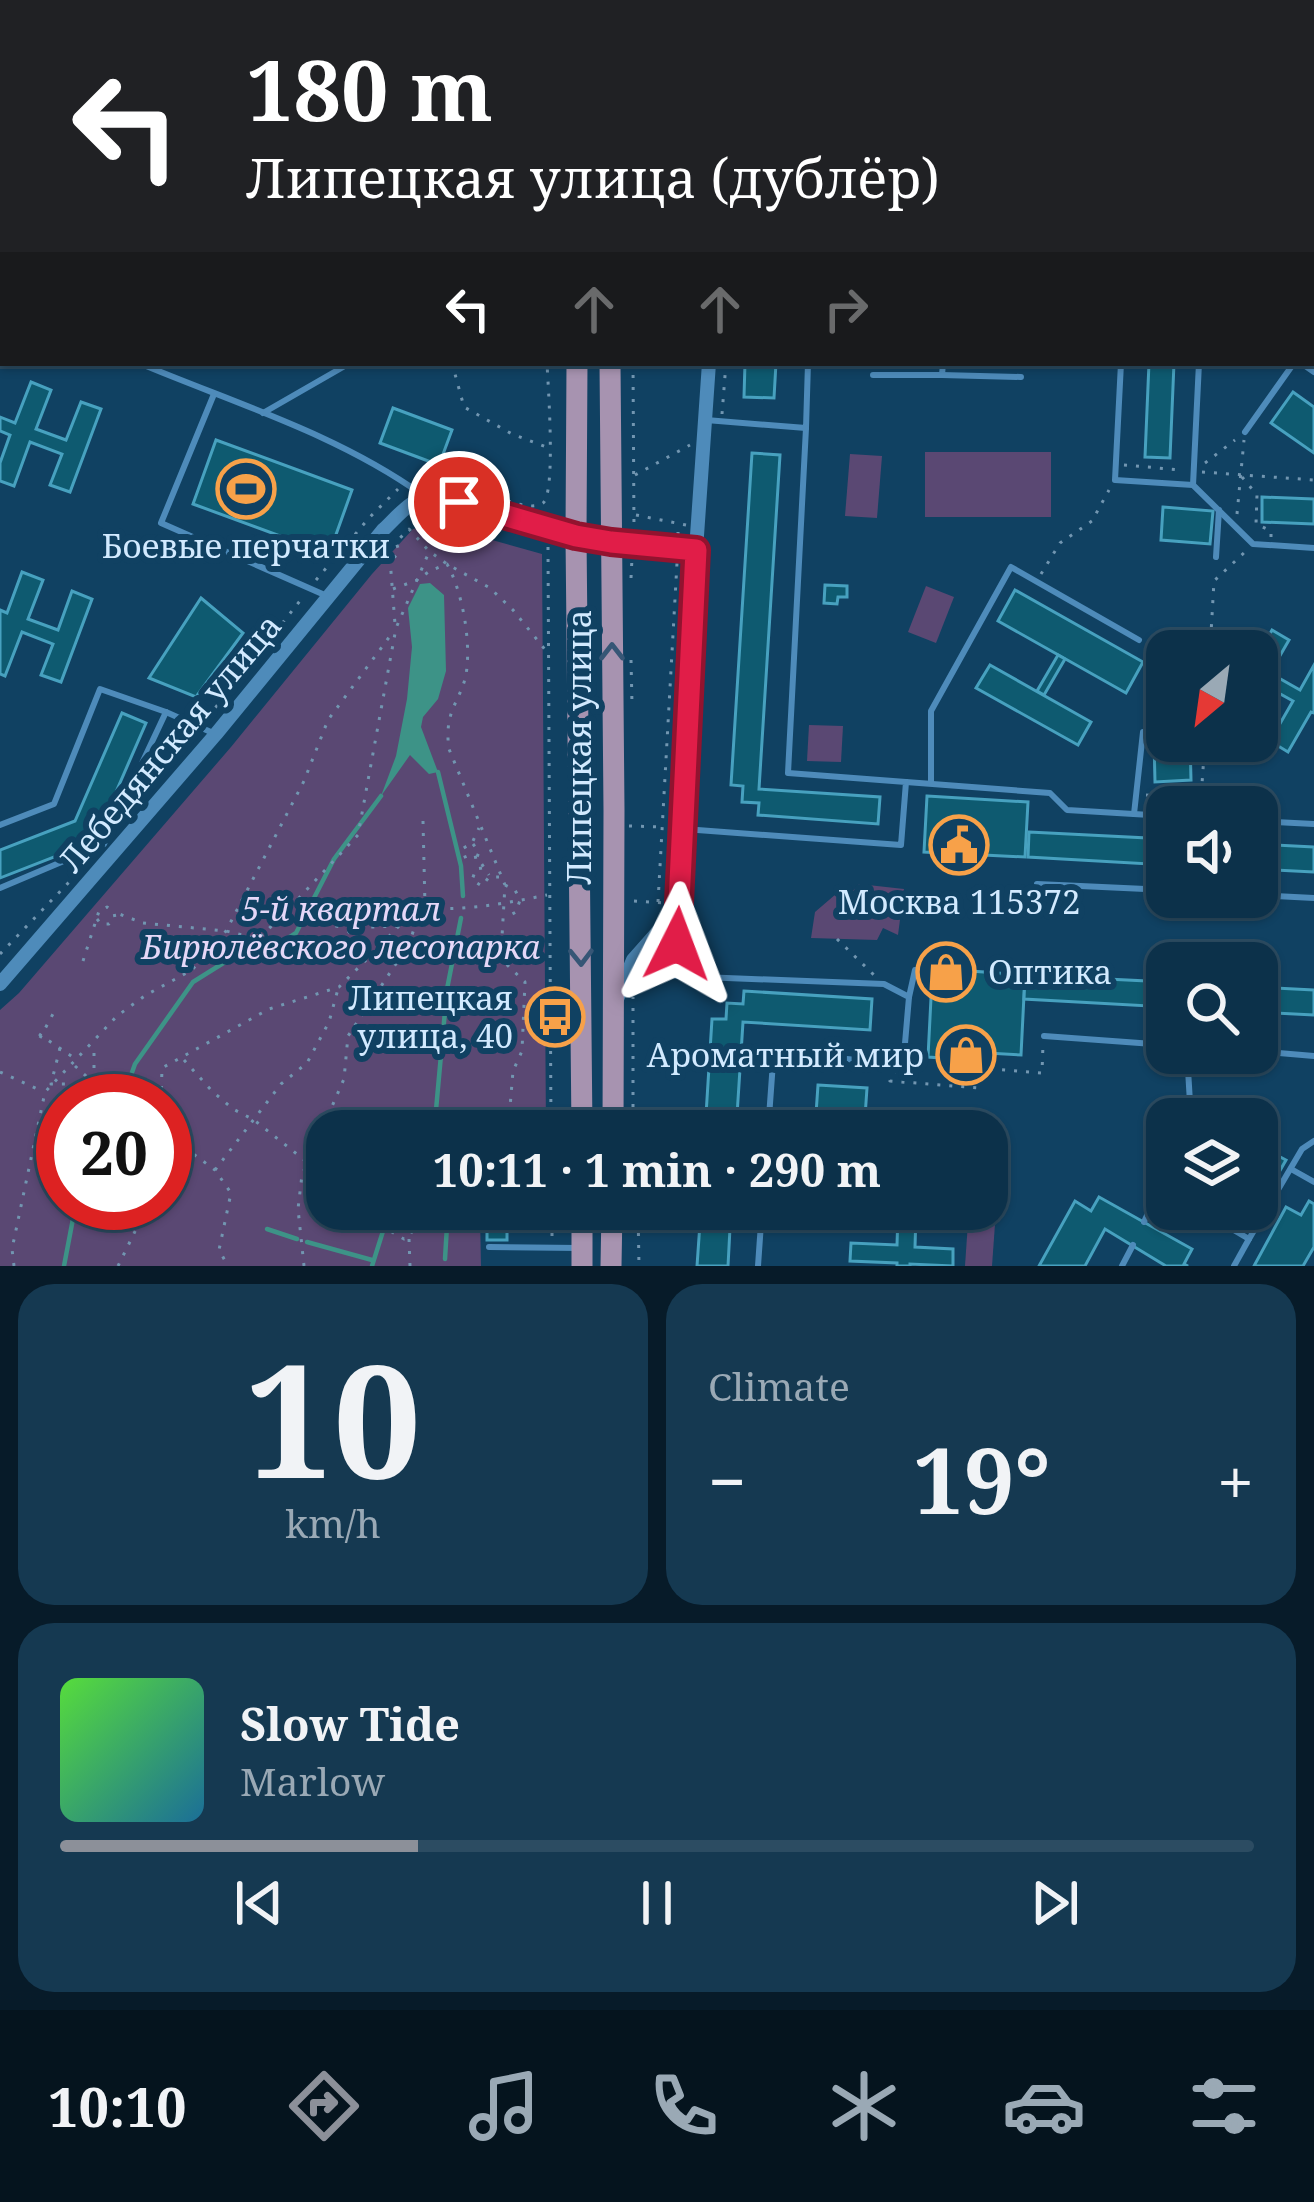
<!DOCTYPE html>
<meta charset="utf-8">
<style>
:root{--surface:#0c314a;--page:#153951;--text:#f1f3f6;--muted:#9aa9b5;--line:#2c4c62;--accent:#8c9099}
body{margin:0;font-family:"Noto Serif",serif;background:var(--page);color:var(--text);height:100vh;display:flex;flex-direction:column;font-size:45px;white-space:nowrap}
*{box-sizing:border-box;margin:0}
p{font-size:39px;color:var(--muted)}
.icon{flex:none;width:66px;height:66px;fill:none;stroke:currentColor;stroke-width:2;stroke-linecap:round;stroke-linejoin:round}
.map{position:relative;height:1266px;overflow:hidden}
.sheet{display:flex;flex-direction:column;gap:18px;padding:18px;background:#071b29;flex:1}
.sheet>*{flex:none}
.top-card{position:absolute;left:0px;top:0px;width:1314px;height:366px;box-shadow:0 3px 9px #0004,0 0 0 3px var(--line);background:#202124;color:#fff;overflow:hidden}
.needle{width:78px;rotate:209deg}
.controls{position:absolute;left:1146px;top:630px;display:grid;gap:24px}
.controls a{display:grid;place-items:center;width:132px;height:132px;border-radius:24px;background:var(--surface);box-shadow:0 3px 9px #0004,0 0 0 3px var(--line);font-size:60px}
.speed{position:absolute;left:36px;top:1074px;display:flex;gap:24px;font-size:60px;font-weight:700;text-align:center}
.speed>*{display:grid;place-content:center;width:156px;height:156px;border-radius:50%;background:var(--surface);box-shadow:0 3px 9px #0004,0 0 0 3px var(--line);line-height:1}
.speed .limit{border:18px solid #d22;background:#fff;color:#111}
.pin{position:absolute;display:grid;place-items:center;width:102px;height:102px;color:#fff;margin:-51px;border:6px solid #fff;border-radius:50%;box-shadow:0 3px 12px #0007}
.me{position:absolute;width:132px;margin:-66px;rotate:3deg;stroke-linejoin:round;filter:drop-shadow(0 0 9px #0008)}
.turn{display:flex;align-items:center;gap:42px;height:252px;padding:0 48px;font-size:54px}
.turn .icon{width:156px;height:156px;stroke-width:2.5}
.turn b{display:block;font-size:84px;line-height:102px}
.lanes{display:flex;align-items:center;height:114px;padding:0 48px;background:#0003;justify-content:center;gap:60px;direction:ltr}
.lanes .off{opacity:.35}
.big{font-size:90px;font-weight:700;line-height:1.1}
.sheet .tile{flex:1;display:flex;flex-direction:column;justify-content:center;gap:18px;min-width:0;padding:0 42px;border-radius:36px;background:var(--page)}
.sheet .dial{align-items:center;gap:0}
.dial b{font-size:156px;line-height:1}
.song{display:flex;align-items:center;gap:36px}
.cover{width:144px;height:144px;border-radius:18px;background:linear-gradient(135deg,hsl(110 70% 55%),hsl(200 70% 35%))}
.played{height:12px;border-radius:6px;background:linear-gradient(90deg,var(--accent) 30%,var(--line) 30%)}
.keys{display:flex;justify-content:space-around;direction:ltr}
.heat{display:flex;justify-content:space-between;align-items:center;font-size:66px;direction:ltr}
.sheet .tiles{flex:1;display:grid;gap:18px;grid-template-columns:1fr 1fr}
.tile:last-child{grid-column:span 2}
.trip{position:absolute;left:306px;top:1110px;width:702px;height:120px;border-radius:36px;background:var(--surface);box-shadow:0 3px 9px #0004,0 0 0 3px var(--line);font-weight:700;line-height:120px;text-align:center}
.dock{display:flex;height:192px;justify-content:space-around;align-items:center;background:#05141e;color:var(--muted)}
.dock .icon{width:84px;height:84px}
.dock .active{color:var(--accent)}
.dock b{font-size:54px;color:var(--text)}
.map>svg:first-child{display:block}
</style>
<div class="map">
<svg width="1314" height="1266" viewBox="0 0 1314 1266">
<rect width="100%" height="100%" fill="#104162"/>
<g fill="#5a4873" fill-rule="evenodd">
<rect x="925" y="452" width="126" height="65"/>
<path d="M850,454L882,456L877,518L845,516Z"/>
<path d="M435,524L542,554L546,1131H327V1209H545V1213H480L481,1266H0V1010L19,993L231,747L372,574L413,529ZM63,1101H165V1203H63Z"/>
<path d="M926,586L954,597L936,643L908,632Z"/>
<path d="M809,725L843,726L841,762L807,761Z"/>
<path d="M859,884L904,889L898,935L883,928L877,940L811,938L815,912L836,894H850Z"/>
<path d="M968,1222L995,1224L992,1266H965Z"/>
</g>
<path fill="#3d9387" d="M430,583L444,595L446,671L438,699L423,717L421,727L438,772L429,774L410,755L381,796L396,756L407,699L412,647L408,608L420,584Z"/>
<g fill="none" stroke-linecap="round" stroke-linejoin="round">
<g stroke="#3d9387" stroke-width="4.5">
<path d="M438,772L461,866L463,896"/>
<path d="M124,1095L135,1064L193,982L233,957L271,949L296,933L334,859L381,796"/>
<path d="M425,1131L436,1110"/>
<path d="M439,1131L436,1110L447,989L461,918"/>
<path d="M267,1229L297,1239"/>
<path d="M307,1242L372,1260"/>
<path d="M445,1259L448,1209"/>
<path d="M64,1266L76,1203"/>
<path d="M372,1266L390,1209"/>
</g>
</g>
<g fill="#0e5a70" stroke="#47a1bf" stroke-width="3">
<path d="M745,363H776L774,398L744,397Z"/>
<path d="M1149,363H1174L1170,458L1145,457Z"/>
<path d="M31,382L51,390L36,429L66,440L81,402L101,409L70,492L50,485L62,454L30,442L14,486L0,481V463L10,435L0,431V417L15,423Z"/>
<path d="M1293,392L1314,407V453L1271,423Z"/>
<path d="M393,408L452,430L439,465L380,443Z"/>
<path d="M216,440L352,490L329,554L193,504Z"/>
<path d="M752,453L780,455L759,789L880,797L878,824L758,815L759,803L742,802L743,786L731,785Z"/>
<path d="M1262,497L1314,499V524L1262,522Z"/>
<path d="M1163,507L1213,511L1210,544L1161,540Z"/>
<path d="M22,572L43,580L28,619L58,630L72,591L92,599L61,682L41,675L53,644L22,632L5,676L0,674V610L7,613Z"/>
<path d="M825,585L847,586V597H838L837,604L824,603Z"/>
<path d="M1015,590L1143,662L1126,693L998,621Z"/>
<path d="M201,598L243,633L196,697L149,678Z"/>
<path d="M1272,630L1289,640L1270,673L1300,690L1314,665V713L1311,712L1288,752L1270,741L1293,701L1264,685L1257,697V657Z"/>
<path d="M1058,655L1065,659L1044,695L1037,691Z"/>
<path d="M990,665L1091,722L1078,745L976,688Z"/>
<path d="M122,713L146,723L99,831L92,828L81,837L85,845L0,878V850L75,821Z"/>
<path d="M1154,741H1190L1191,780L1155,782Z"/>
<path d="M927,796L1028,802L1025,857L924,852Z"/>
<path d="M1029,832L1167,839V865L1028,857Z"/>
<path d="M1257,844L1314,847V872L1257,869Z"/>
<path d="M933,959L971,962V971L1025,975L1021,1055L970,1052V1060L928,1057Z"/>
<path d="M1025,975L1167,982V1007L1024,999Z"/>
<path d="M1257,987L1314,990V1015L1257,1012Z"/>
<path d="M744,991L872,999L870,1030L743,1022L736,1131H705L712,1019H726L727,1003L743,1004Z"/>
<path d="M818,1085L867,1088L865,1117L816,1114Z"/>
<path d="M1257,1145L1286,1160L1255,1214L1244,1209H1257Z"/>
<path d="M1099,1197L1192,1249L1184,1264L1188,1266H1166L1105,1229L1085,1266H1039L1075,1201L1091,1211Z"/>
<path d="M1309,1201L1314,1204V1247L1303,1266H1254L1286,1207L1301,1215Z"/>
<path d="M701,1209H731L728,1266H697Z"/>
<path d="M867,1209H952L951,1215L916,1214L915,1247L953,1249V1266L910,1264V1266H897V1263L850,1261L851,1243L897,1245L898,1213L867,1211Z"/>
<rect x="487" y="1223" width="20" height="17"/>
</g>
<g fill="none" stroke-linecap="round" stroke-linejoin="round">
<g stroke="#7296b1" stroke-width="3" stroke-dasharray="3 9" stroke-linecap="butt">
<path d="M348,0L350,3"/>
<path d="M629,0V3"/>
<path d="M1016,0L1024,3"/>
<path d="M1128,0L1135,3"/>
<path d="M20,3L22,0"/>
<path d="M68,3L73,0"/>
<path d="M381,3L382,0"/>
<path d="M550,3V0"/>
<path d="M746,3V0"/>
<path d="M0,38L3,34"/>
<path d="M1311,192L1314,210"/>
<path d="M0,195L3,196"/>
<path d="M452,363L464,407L512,434L549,448"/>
<path d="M633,363L634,531"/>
<path d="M722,414L726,363"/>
<path d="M1205,463L1235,440"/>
<path d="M1124,465L1181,470"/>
<path d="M1202,472L1314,480"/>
<path d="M635,475L690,445"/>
<path d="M1242,477L1257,495L1256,524L1271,531V537"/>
<path d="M415,478C439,477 466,488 489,494C502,498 530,512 543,503C556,493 548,385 547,363"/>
<path d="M1237,514L1244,440"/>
<path d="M636,515L686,525"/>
<path d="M678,535V523"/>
<path d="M548,547L551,1131"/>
<path d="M382,558C389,561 396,558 399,551L396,542L409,529L429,551L447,564L490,588L513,610L547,652"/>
<path d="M390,559L395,624"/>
<path d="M1041,574L1060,543L1092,521L1109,490"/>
<path d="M631,578L632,558"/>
<path d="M316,580L369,518L398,489"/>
<path d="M393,589L417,580L429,552"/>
<path d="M1210,651L1214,581L1247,550"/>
<path d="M631,660L632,704"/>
<path d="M208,717L303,597"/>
<path d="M1146,795L1201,798L1205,741"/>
<path d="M138,798L190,737"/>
<path d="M423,821L425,906"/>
<path d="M629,826L662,827"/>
<path d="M473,844L479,852L477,857L489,875"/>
<path d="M477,857L466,859L462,849L472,843L479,828"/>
<path d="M482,868L476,869L472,880L482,886L489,877H499"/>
<path d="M505,885L515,890L520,900L516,912L505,918"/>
<path d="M634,901L666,903"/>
<path d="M658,902L677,563"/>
<path d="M282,916L358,835L396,628L417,580L430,571L447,564C462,591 470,636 467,667C464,700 443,707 449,749L505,885L501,954L505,963L525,982L522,1051L513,1071L508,1131"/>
<path d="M97,919L101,924H109L115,918L114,912L143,923L226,931L258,939L282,916L346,928L399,926"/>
<path d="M348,931L370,956L399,926L425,908C466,911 507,903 547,895"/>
<path d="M837,939L874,975"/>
<path d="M0,954L73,878"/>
<path d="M83,961L99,911L107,907L113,911"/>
<path d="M39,1034L77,1060"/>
<path d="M40,1038L54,1012"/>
<path d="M60,1048L51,1084H94V1045"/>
<path d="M184,1060L212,1091L233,1109L254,1120L327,1178"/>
<path d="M75,1066L114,1101"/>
<path d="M896,1070L890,1081L979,1088L980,1068L1042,1073L1043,1044"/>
<path d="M0,1072L42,1091"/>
<path d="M161,1101L162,1068L269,1009L339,987L370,956"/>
<path d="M495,1111L510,1110"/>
<path d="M633,1131V997"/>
<path d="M165,1133L215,1170L231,1193L219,1250L228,1266"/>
<path d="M215,1170L281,1084L307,1063L329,1022L338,989"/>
<path d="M365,1209L370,1219L404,1239L409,1237L424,1209"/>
<path d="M552,1209V1240"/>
<path d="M638,1209L639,1266"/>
<path d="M409,1239L410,1266"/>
<path d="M14,1266L12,1249L45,1092L117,1016L146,995L192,970L226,931L304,781L328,720L393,632"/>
<path d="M118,1266L149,1203"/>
<path d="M304,1266L298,1209L302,1175L344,1079L348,1036L409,944L414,929L431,908"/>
</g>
<g stroke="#4e8bba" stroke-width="6">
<path d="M90,0L97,3"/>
<path d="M284,0L292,3"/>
<path d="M1148,0L1153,3"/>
<path d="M1310,0L1314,3"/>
<path d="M780,2L781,3"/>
<path d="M244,3L245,0"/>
<path d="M335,3L336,0"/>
<path d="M1311,90L1314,92"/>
<path d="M0,209L3,210"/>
<path d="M0,305L3,306"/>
<path d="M1311,332L1314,330"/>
<path d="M139,363C234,403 337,434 421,494"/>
<path d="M1121,363L1115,480L1193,485L1253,544L1314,548"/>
<path d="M1301,363L1314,372"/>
<path d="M873,375H942L943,363"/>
<path d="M942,375L1021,377"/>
<path d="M214,394L161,523L327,596"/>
<path d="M263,413L350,363"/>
<path d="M706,420L806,428L808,363"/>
<path d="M1245,432L1294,363"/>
<path d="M1193,485L1199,363"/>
<path d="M1216,557L1219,510"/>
<path d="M906,782L1050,793L1067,810L1167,816"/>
<path d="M931,783V711L1011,567L1139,640"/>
<path d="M1134,814L1143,732"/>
<path d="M1257,821L1314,824"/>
<path d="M0,825L54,804L100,689L166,712L213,733"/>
<path d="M684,829L901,845L906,782L788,773L806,428"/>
<path d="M1037,884L1167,890"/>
<path d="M0,888L104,844L166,712"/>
<path d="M1257,895L1314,898"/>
<path d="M679,913L676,976L884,984L909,997L904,1055L877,1062L786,1053L773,1062L768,1131"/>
<path d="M909,997L915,970"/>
<path d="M1044,1036L1167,1045"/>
<path d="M1257,1051L1314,1056"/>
<path d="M1187,1053L1191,1119"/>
<path d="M1291,1169L1314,1182"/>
<path d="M1198,1209L1249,1239L1302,1149L1314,1141"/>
<path d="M1144,1222L1167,1172"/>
<path d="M489,1247L579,1248"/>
<path d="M758,1266L762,1209"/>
<path d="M1122,1266L1133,1245"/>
<path d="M1234,1266L1249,1239"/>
</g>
<g stroke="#4e8bba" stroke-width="14">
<path d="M729,3L730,0"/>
<path d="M1311,227L1314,226"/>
<path d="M0,984L216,734L383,530C397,517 413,496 433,496L576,536L633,545L696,550"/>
<path d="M617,999L633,960L679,908L696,550L709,363"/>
</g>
<g stroke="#7b8fb5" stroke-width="18">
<path d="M1055,0L1063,3"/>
<path d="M1311,283L1314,291"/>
</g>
<g stroke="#a793b0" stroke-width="21">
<path d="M575,3V0"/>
<path d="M608,3V0"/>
<path d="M577,363L576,536L582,1131"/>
<path d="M610,363L614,810L613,1131"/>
<path d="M582,1209V1266"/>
<path d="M611,1266L612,1209"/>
</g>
</g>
<defs><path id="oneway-chevron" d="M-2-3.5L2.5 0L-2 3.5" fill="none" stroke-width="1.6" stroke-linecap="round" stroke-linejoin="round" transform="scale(3)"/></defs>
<g stroke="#365676">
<use href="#oneway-chevron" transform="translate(612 652) rotate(-90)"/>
<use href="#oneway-chevron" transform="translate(581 957) rotate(89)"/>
</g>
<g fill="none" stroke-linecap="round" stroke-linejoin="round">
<defs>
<path id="route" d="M459,502L576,536L611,542L696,550L677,944"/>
</defs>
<use href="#route" stroke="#92132f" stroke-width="30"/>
<use href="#route" stroke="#e11d48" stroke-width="21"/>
</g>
<defs>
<symbol id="stadium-ring" viewBox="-11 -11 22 22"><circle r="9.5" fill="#104162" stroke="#f7a149" stroke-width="1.5"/><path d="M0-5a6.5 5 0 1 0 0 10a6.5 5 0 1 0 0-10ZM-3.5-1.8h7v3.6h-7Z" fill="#f7a149"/></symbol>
<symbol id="civic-ring" viewBox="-11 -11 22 22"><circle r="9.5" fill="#104162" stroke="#f7a149" stroke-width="1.5"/><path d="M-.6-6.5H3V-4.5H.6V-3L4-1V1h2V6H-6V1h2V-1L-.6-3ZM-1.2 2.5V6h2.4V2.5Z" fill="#f7a149"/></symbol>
<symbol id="shop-ring" viewBox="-11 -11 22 22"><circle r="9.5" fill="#104162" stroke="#f7a149" stroke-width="1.5"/><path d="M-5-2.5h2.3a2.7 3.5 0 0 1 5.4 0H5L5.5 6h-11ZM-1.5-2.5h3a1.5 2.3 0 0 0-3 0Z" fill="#f7a149"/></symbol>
<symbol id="bus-ring" viewBox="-11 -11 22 22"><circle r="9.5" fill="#104162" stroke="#f7a149" stroke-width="1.5"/><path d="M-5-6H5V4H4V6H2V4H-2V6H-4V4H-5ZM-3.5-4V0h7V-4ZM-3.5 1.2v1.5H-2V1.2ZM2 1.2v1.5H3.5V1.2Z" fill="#f7a149"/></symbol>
</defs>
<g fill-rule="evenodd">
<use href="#stadium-ring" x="213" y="456" width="66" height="66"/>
<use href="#civic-ring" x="926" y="812" width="66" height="66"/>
<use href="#shop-ring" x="913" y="939" width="66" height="66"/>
<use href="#bus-ring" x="522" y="984" width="66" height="66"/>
<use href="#shop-ring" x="933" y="1022" width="66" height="66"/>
</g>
<g text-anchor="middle" stroke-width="12" stroke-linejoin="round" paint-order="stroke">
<g font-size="33" fill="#d2eaff" stroke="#104162">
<text x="246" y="558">Боевые перчатки</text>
<text x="959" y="914">Москва 115372</text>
<text x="988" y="984" text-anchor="start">Оптика</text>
<text x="513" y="1010" text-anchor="end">Липецкая<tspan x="513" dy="38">улица, 40</tspan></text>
<text x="924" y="1067" text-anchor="end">Ароматный мир</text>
</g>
<g font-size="33" fill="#d2eaff" stroke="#104162">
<text transform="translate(170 743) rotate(-50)" y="12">Лебедянская улица</text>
<text transform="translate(579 747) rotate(-90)" y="12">Липецкая улица</text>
</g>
<g font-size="33" font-style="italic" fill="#e5d8f8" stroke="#104162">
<text x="341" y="921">5-й квартал<tspan x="341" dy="38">Бирюлёвского лесопарка</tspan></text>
</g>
</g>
</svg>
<div class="controls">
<a><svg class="needle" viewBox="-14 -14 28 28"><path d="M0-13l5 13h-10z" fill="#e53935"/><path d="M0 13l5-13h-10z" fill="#9aa9b5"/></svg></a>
<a><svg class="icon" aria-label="sound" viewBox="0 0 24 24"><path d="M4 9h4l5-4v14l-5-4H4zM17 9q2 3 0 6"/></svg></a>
<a><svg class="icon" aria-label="search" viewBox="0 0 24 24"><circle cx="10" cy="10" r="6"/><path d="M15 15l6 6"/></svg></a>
<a><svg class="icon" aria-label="layers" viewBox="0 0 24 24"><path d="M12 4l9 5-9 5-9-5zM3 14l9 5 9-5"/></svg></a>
</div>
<div class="speed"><div class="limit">20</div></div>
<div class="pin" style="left:459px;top:502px;background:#d93025"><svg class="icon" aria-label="arrive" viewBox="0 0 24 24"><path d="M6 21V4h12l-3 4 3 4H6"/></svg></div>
<svg class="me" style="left:677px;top:944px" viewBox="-20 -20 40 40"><path d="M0-17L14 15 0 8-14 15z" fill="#e11d48" stroke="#fff" stroke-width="4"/></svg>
<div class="trip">10:11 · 1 min · 290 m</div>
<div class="top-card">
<div class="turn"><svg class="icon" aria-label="left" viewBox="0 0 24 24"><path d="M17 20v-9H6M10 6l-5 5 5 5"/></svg><div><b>180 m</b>Липецкая улица (дублёр)</div></div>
<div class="lanes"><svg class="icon" aria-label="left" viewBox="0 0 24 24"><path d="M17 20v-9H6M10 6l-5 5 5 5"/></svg><svg class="icon off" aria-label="ahead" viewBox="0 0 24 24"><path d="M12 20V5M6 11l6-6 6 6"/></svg><svg class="icon off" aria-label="ahead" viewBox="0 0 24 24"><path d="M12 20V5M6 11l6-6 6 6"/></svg><svg class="icon off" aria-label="right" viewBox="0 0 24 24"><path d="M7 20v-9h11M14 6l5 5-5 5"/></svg></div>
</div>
</div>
<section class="sheet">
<div class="tiles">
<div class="tile dial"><b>10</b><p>km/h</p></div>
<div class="tile"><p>Climate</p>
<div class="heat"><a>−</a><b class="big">19°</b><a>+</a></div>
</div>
<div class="tile">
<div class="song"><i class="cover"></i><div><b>Slow Tide</b><p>Marlow</p></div></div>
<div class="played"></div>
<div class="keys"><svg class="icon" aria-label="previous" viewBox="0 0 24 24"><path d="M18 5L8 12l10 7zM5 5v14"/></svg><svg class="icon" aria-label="pause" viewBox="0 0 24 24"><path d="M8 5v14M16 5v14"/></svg><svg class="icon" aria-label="next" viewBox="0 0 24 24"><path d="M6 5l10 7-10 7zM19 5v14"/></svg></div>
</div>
</div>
</section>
<nav class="dock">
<b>10:10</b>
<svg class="icon active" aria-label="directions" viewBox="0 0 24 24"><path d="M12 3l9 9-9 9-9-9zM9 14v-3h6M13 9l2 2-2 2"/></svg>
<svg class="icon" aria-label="music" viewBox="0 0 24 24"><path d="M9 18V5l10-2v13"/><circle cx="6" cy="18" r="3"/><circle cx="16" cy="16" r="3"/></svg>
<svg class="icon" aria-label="phone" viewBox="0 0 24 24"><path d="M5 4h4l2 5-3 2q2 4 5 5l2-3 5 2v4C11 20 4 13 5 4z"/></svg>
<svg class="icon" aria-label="climate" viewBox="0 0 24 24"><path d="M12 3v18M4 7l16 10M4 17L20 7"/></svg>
<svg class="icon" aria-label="car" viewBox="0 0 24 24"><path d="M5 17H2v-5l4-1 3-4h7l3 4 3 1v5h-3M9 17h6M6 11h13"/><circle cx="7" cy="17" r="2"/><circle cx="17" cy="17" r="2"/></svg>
<svg class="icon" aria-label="filters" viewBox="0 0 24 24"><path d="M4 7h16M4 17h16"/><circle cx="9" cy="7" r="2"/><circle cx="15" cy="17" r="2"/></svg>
</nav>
